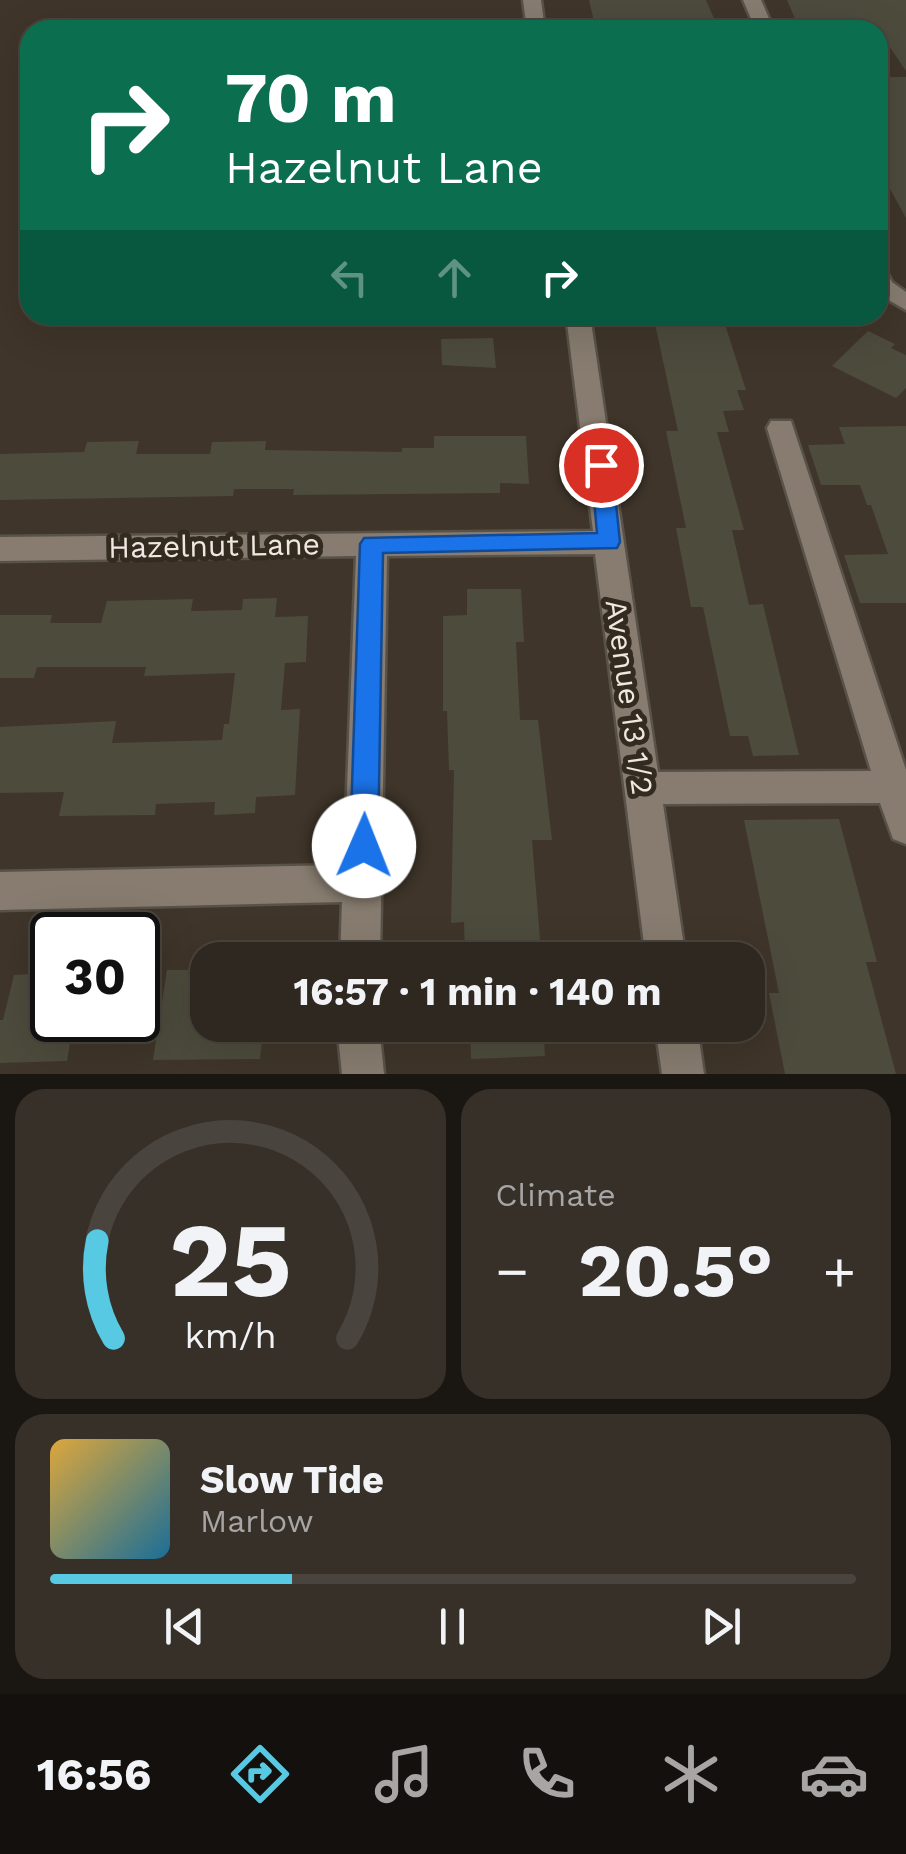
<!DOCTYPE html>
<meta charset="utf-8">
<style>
:root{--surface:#2f2820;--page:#373029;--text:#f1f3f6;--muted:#a7a6a5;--line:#4a443e;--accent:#57c9e2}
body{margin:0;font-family:"Work Sans",sans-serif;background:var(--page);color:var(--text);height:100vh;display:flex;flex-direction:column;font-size:38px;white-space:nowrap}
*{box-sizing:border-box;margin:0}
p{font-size:32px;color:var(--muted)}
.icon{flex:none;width:55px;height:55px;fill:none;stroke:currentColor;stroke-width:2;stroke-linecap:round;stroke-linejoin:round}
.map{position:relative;height:1074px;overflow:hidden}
.side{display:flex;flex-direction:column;gap:15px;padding:15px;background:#1a1612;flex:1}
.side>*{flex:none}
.hud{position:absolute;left:20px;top:20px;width:868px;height:305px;border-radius:30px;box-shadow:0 10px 40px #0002,0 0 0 2px var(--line);background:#0b6e4f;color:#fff;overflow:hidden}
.speed{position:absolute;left:30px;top:912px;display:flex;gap:20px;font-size:50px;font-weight:700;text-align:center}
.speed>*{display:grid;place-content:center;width:130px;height:130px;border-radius:50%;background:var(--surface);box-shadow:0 10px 40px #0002,0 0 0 2px var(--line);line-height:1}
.speed .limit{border:5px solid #111;border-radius:15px;background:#fff;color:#111}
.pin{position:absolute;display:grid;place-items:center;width:85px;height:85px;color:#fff;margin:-42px;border:5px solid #fff;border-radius:50%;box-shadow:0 2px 10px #0007}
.me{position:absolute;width:110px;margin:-55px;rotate:1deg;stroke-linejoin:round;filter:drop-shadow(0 0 8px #0008)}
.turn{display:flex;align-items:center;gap:35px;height:210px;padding:0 40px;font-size:45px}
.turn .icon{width:130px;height:130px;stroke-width:2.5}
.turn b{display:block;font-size:70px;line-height:85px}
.lanes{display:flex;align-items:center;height:95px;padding:0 40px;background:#0003;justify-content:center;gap:50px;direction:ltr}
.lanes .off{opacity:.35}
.big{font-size:75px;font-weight:700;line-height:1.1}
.side .tile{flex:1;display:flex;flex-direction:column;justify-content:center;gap:15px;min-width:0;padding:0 35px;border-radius:30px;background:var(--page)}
.side .dial{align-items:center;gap:0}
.dial svg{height:260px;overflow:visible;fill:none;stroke:var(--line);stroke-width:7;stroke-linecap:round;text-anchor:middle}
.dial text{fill:var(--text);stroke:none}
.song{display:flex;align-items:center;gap:30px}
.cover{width:120px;height:120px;border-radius:15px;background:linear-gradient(135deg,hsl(40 70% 55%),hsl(200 70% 35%))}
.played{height:10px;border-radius:5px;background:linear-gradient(90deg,var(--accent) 30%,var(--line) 30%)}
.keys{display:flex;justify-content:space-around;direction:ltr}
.heat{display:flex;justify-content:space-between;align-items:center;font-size:55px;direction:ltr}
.side .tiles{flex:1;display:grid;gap:15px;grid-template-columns:1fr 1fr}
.tile:last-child{grid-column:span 2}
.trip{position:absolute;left:190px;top:942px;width:575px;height:100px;border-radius:30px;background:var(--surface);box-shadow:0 10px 40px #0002,0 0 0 2px var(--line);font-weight:700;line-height:100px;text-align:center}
.dock{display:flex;height:160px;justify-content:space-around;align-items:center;background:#13100d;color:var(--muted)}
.dock .icon{width:70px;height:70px}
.dock .active{color:var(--accent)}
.dock b{font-size:45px;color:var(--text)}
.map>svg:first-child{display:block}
</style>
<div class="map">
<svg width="906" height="1074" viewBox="0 0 906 1074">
<rect width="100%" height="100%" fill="#3f352a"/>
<g fill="#4d4b3c">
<path d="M589,0H706L719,30H596Z"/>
<path d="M787,0H906V71L878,30H800Z"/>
<path d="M878,77H906V218L878,167Z"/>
<path d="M662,315H722L746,390H737L744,410L723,411L729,432H717L744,530H732L749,605L763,604L799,755L753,756L748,736H730L703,607H691L676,528H686L666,431H678L654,319H663Z"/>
<path d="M868,331L895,344L891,348L906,355V388L896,398L832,366Z"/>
<path d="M493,338L496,368L442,365L441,339Z"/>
<path d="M906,426V603H860L844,555L888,554L871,505H867L860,485H821L808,445L845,444L839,427Z"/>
<path d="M434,436H526L529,484L500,483V493L293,495L294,489H234L233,496L0,500V454L84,452L87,442L139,441L136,454H210L212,442L266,441L265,450L402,452V448H434Z"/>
<path d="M467,589H521L524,642H516L520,720H538L552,840H532L541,952L465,954L464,922L451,923L454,770H449L447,711H443V616L467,615Z"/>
<path d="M277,598L275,617L308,616L306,662L285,663L281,710L300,709L295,795L256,797L255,813L214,815L215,802L156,804L155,815L59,816L64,792L0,793V727L116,721L112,743L222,740L224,724H229L235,673L144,676L146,667H37L34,678H0V615H52L50,623H101L107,601L193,599L191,611L242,610L243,599Z"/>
<path d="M839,819L877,962H866L896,1074H785L769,993H779L744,820Z"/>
<path d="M167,970H208V1025H264L260,1059L153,1060Z"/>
<path d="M52,973V1020H74L67,1061L0,1063V1020H3L14,975Z"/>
<path d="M470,1025H543L545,1056L471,1059Z"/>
</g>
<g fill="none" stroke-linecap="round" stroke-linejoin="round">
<defs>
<g id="street">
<path d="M523,0H541L545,30H527Z"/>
<path d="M743,0H761L774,30H756Z"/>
<path d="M878,269L886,271L892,282L906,292V310L878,294Z"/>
<path d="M566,315H590L658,772L871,771L767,428L771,421H791L906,770V844L893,839L880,803L663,804L686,960H646L595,554L387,556L380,960H340L342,902L0,910V872L344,865L356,556L0,561V537L593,531Z"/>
<path d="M337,1025H379L384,1074H342Z"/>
<path d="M655,1025H697L704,1074H662Z"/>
</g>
</defs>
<use href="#street" stroke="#595248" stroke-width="5"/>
<use href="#street" fill="#877c6f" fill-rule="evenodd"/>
</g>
<path fill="#1a73e8" stroke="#114b97" stroke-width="2.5" d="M601,457L612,465L620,542L617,548L383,553L378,846L374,855L364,859L354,855L350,846L360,544L364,538L597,533L591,465Z"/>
<g text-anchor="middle" stroke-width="10" stroke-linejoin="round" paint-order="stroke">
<g font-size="30" fill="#eee8e1" stroke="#342b20">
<text transform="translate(214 546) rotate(-1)" y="10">Hazelnut Lane</text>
<text transform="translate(629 697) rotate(82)" y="10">Avenue 13 1/2</text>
</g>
</g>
</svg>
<div class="speed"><div class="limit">30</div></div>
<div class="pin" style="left:601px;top:465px;background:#d93025"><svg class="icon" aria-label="arrive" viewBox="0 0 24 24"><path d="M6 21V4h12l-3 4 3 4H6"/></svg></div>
<svg class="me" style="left:364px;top:846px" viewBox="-20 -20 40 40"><circle r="19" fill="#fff"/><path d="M0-13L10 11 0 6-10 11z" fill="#1a73e8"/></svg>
<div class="trip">16:57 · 1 min · 140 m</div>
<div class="hud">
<div class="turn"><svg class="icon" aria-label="right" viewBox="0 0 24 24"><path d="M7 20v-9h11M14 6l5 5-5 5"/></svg><div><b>70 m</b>Hazelnut Lane</div></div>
<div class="lanes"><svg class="icon off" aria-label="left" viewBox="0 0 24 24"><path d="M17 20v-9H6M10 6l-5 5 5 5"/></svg><svg class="icon off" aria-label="ahead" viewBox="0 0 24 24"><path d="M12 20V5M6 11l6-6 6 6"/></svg><svg class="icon" aria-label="right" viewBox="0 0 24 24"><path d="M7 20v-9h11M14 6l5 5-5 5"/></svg></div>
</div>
</div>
<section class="side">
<div class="tiles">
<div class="tile dial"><svg viewBox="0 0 100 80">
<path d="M14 69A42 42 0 1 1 86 69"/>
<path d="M14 69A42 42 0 0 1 9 39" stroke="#57c9e2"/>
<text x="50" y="56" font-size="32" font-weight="700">25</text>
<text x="50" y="72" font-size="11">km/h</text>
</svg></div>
<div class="tile"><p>Climate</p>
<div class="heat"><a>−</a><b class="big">20.5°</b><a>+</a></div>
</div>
<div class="tile">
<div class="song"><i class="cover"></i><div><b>Slow Tide</b><p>Marlow</p></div></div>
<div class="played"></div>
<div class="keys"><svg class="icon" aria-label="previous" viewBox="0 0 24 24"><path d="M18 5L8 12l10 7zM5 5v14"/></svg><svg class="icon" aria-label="pause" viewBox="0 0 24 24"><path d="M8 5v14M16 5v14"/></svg><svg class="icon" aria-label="next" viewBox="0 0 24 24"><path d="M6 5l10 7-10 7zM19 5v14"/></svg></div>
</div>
</div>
</section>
<nav class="dock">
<b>16:56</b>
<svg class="icon active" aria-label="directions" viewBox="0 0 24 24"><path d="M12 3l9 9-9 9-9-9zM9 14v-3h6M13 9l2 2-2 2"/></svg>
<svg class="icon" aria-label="music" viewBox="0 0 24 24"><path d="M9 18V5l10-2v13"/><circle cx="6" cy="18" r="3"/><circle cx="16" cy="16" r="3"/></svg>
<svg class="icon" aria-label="phone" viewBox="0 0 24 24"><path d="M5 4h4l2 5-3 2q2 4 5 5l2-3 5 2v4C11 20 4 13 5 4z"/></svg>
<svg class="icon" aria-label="climate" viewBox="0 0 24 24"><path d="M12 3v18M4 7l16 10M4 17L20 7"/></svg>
<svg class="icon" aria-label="car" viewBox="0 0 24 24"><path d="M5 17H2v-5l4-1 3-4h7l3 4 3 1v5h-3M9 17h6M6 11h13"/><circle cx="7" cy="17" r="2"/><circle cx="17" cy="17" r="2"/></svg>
</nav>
